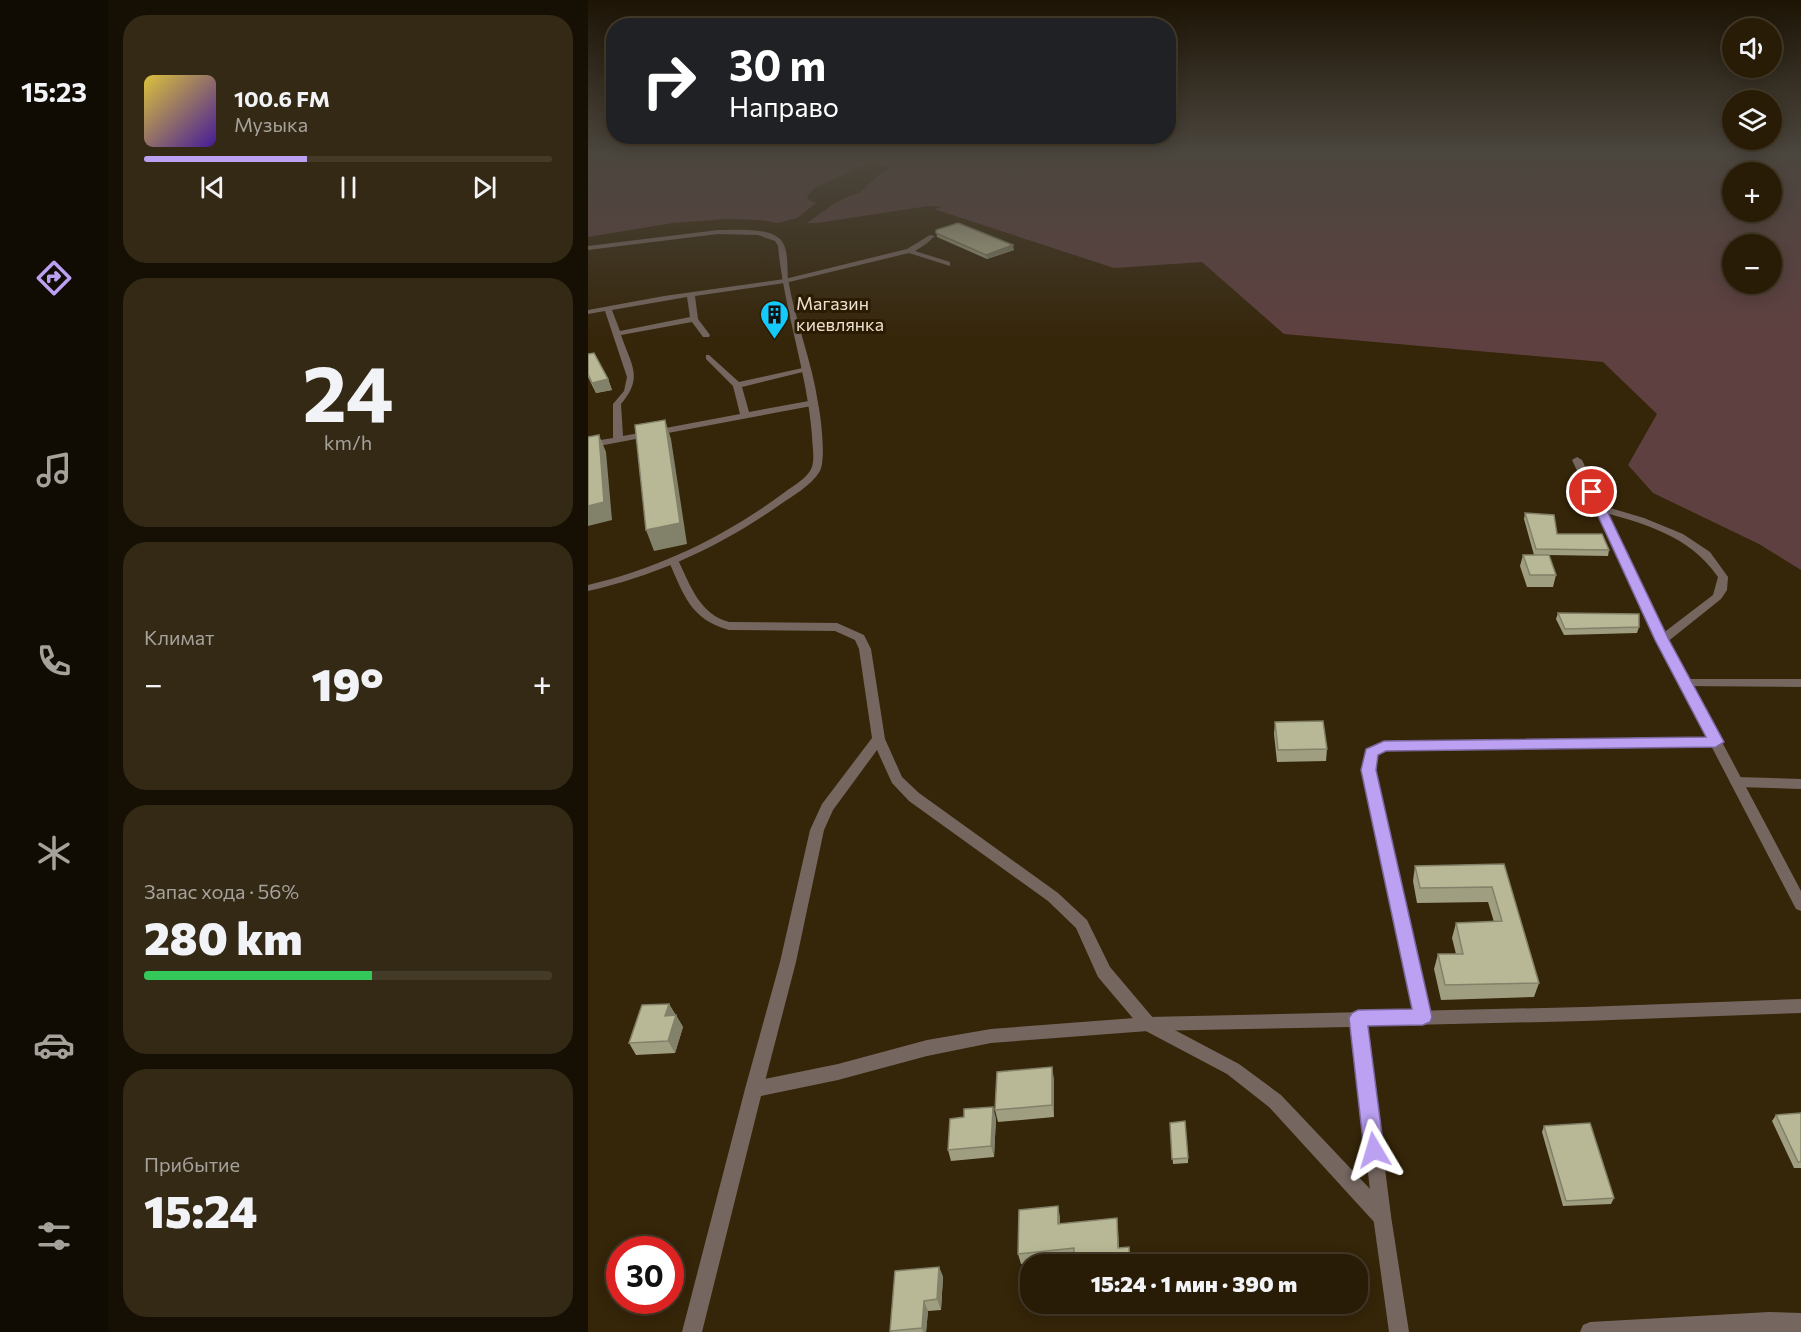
<!DOCTYPE html>
<html lang="ru">
<meta charset="utf-8">
<style>
:root{--surface:#281c07;--page:#342915;--text:#f1f3f6;--muted:#a5a19b;--line:#443a28;--accent:#bca0f2}
body{margin:0;font-family:Commissioner,sans-serif;background:var(--page);color:var(--text);height:100vh;display:flex;flex-direction:column;font-size:22px;white-space:nowrap}
*{box-sizing:border-box;margin:0}
p{font-size:20px;color:var(--muted)}
.icon{flex:none;width:33px;height:33px;fill:none;stroke:currentColor;stroke-width:2;stroke-linecap:round;stroke-linejoin:round}
.map{position:relative;flex:1;overflow:hidden}
.side{display:flex;flex-direction:column;gap:15px;padding:15px;background:#160f04;width:480px}
.side>*{flex:none}
.hud{position:absolute;left:18px;top:18px;width:570px;height:126px;border-radius:24px;box-shadow:0 3px 15px #0003,0 0 0 2px var(--line);background:#202124;color:#fff;overflow:hidden}
.fabs{position:absolute;left:1134px;top:18px;display:grid;gap:12px}
.fabs a{display:grid;place-items:center;width:60px;height:60px;border-radius:50%;background:var(--surface);box-shadow:0 3px 15px #0003,0 0 0 2px var(--line);font-size:30px}
.speed{position:absolute;left:18px;top:1236px;display:flex;gap:12px;font-size:30px;font-weight:700;text-align:center}
.speed>*{display:grid;place-content:center;width:78px;height:78px;border-radius:50%;background:var(--surface);box-shadow:0 3px 15px #0003,0 0 0 2px var(--line);line-height:1}
.speed .limit{border:9px solid #d22;background:#fff;color:#111}
.pin{position:absolute;display:grid;place-items:center;width:51px;height:51px;color:#fff;margin:-26px;border:3px solid #fff;border-radius:50%;box-shadow:0 2px 6px #0007}
.me{position:absolute;width:66px;margin:-33px;rotate:353deg;stroke-linejoin:round;filter:drop-shadow(0 0 4px #0008)}
.turn{display:flex;align-items:center;gap:21px;height:126px;padding:0 24px;font-size:27px}
.turn .icon{width:78px;height:78px;stroke-width:2.5}
.turn b{display:block;font-size:42px;line-height:51px}
.big{font-size:45px;font-weight:800;line-height:1.1}
.side .card{flex:1;display:flex;flex-direction:column;justify-content:center;gap:9px;min-width:0;padding:0 21px;border-radius:24px;background:var(--page)}
.side .dial{align-items:center;gap:0}
.dial b{font-size:78px;line-height:1}
.song{display:flex;align-items:center;gap:18px}
.cover{width:72px;height:72px;border-radius:9px;background:linear-gradient(135deg,hsl(50 70% 55%),hsl(260 70% 35%))}
.played{height:6px;border-radius:3px;background:linear-gradient(90deg,var(--accent) 40%,var(--line) 40%)}
.keys{display:flex;justify-content:space-around;direction:ltr}
.heat{display:flex;justify-content:space-between;align-items:center;font-size:33px;direction:ltr}
.charge{height:9px;border-radius:4px;background:linear-gradient(90deg,#34c759 56%,var(--line) 0)}
.trip{position:absolute;left:432px;top:1254px;width:348px;height:60px;border-radius:24px;background:var(--surface);box-shadow:0 3px 15px #0003,0 0 0 2px var(--line);font-weight:800;line-height:60px;text-align:center}
main{display:flex;flex:1;min-height:0}
.menu{display:flex;flex-direction:column;width:108px;justify-content:space-around;align-items:center;background:#100b03;color:var(--muted)}
.menu .icon{width:42px;height:42px}
.menu .on{color:var(--accent)}
.menu b{font-size:27px;color:var(--text)}
.map>svg:first-child{display:block}
</style>
<main>
<nav class="menu">
<b>15:23</b>
<svg class="icon on" aria-label="directions" viewBox="0 0 24 24"><path d="M12 3l9 9-9 9-9-9zM9 14v-3h6M13 9l2 2-2 2"/></svg>
<svg class="icon" aria-label="music" viewBox="0 0 24 24"><path d="M9 18V5l10-2v13"/><circle cx="6" cy="18" r="3"/><circle cx="16" cy="16" r="3"/></svg>
<svg class="icon" aria-label="phone" viewBox="0 0 24 24"><path d="M5 4h4l2 5-3 2q2 4 5 5l2-3 5 2v4C11 20 4 13 5 4z"/></svg>
<svg class="icon" aria-label="climate" viewBox="0 0 24 24"><path d="M12 3v18M4 7l16 10M4 17L20 7"/></svg>
<svg class="icon" aria-label="car" viewBox="0 0 24 24"><path d="M5 17H2v-5l4-1 3-4h7l3 4 3 1v5h-3M9 17h6M6 11h13"/><circle cx="7" cy="17" r="2"/><circle cx="17" cy="17" r="2"/></svg>
<svg class="icon" aria-label="filters" viewBox="0 0 24 24"><path d="M4 7h16M4 17h16"/><circle cx="9" cy="7" r="2"/><circle cx="15" cy="17" r="2"/></svg>
</nav>
<section class="side">
<div class="card">
<div class="song"><i class="cover"></i><div><b>100.6 FM</b><p>Музыка</p></div></div>
<div class="played"></div>
<div class="keys"><svg class="icon" aria-label="previous" viewBox="0 0 24 24"><path d="M18 5L8 12l10 7zM5 5v14"/></svg><svg class="icon" aria-label="pause" viewBox="0 0 24 24"><path d="M8 5v14M16 5v14"/></svg><svg class="icon" aria-label="next" viewBox="0 0 24 24"><path d="M6 5l10 7-10 7zM19 5v14"/></svg></div>
</div>
<div class="card dial"><b>24</b><p>km/h</p></div>
<div class="card"><p>Климат</p>
<div class="heat"><a>−</a><b class="big">19°</b><a>+</a></div>
</div>
<div class="card"><p>Запас хода · 56%</p><b class="big">280 km</b><div class="charge"></div></div>
<div class="card"><p>Прибытие</p><b class="big">15:24</b></div>
</section>
<div class="map">
<svg width="1213" height="1332" viewBox="0 0 1213 1332">
<rect width="100%" height="100%" fill="#352509"/>
<path fill="#5f4040" fill-rule="evenodd" d="M0,155H1213V570L1171,544L1065,493L1040,465L1069,414L1015,362L696,334L614,262L526,268L346,209L354,207L341,206L229,223H219L248,202L272,192L293,173L302,168L283,161L227,188L221,194L219,199L228,203L209,218L190,223L172,220L138,219L85,223L0,237ZM1144,172H1184V212H1144ZM1144,244H1184V284H1144Z"/>
<g fill="none" stroke-linecap="round" stroke-linejoin="round">
<g fill="#756760" fill-rule="evenodd">
<path d="M342,235L347,236L338,244L327,251L362,262V266L321,253L197,283L107,296L110,319L122,335L121,337H115L104,322L33,335C43,365 56,377 33,404L35,436L152,414L145,386L118,359V355H121L151,382L219,367L223,370L154,387L161,412L226,400L230,403L229,405L0,448V442L25,438V404L36,391L39,377L17,311L0,314V310L76,296L197,279L319,249ZM99,297L102,317L32,331L24,310Z"/>
<path d="M1012,505L1056,518L1095,534L1122,552L1140,577L1139,590L1133,599L1078,643H1070L1068,640L1070,637L1125,595L1130,577C1100,534 1056,524 1008,510V506Z"/>
<path d="M86,559L91,562C103,587 112,614 141,622L249,623L276,635L283,649L297,739L314,777L331,793L470,893L499,920L522,967L566,1019L651,1064L693,1095L801,1209L803,1216L801,1223L794,1225L787,1223L681,1107L639,1074L554,1029L510,977L488,928L460,901L321,801L304,783L289,750L245,810L236,830L208,962L175,1089L172,1095L166,1097L160,1095L157,1089L192,962L222,830L234,804L284,738L271,649L267,640L247,631L141,630C102,619 96,595 81,562Z"/>
<path d="M1096,679H1213V687L1092,686L1090,683Z"/>
<path d="M1128,737L1133,739L1134,742L1133,745L1128,747L798,751L789,755L787,770L843,1017L841,1022L835,1024L829,1022L773,770L778,750L796,741Z"/>
<path d="M1149,777L1213,779V789L1149,787L1144,785L1142,782L1144,779Z"/>
</g>
<g fill="#756760" fill-rule="evenodd">
<path d="M130,230C147,230 179,227 192,239C201,248 199,268 200,279C207,321 224,361 230,403C233,417 238,459 232,471C223,486 204,496 190,506C131,547 70,575 0,591V585C72,568 138,536 197,492C206,485 220,478 224,467C227,457 224,445 224,435C219,371 196,310 190,246L187,241L170,235L130,234L0,250V246Z"/>
<path d="M989,457L994,460L1080,640L1213,891V911L1208,909L1068,640L984,460Z"/>
<path d="M1213,999V1013L996,1021L779,1026L803,1216L821,1332H801L785,1216L763,1027L560,1031L403,1043L339,1056L250,1080L173,1096L114,1332H94L157,1089L160,1083L166,1081L250,1064L339,1040L403,1029L560,1017L996,1007Z"/>
<path d="M1181,1312L1213,1313V1332H992L995,1325L1002,1322Z"/>
</g>
</g>
<g fill="#9f9e81">
<path d="M348,230L426,250L399,259L349,237Z"/>
<path d="M0,354L20,379L24,390L8,393L0,377Z"/>
<path d="M937,513L969,534L1021,550L1020,556L961,555L968,575L965,587H939L932,566L935,555H946L936,519Z"/>
<path d="M970,613L1051,627L1049,633L976,635L968,619Z"/>
<path d="M687,722L739,749L738,761L689,762L686,734Z"/>
<path d="M916,864L951,983L946,997L853,1000L846,969L850,954H868L864,938L868,923L906,922L900,902L829,903L825,881L827,866Z"/>
<path d="M81,1004L95,1027L87,1053L48,1055L41,1043Z"/>
<path d="M466,1079V1117L410,1122L407,1110Z"/>
<path d="M1213,1113V1168H1206L1184,1121L1188,1115Z"/>
<path d="M408,1118L406,1157L363,1161L360,1150Z"/>
<path d="M582,1123L600,1158V1163L585,1164Z"/>
<path d="M956,1126L1026,1198L1023,1204L975,1206L954,1132Z"/>
<path d="M470,1206L472,1224L530,1229L531,1248L541,1247L542,1264H487L486,1259L433,1264L430,1254Z"/>
<path d="M351,1267L355,1277L353,1310L340,1311L338,1332H302Z"/>
</g>
<g fill="#828169">
<path d="M425,245L426,250L399,259L398,255Z"/>
<path d="M20,379L24,390L8,393L4,383Z"/>
<path d="M77,420L83,439L99,544L66,551L58,530Z"/>
<path d="M11,435L18,452L24,520L0,526V506Z"/>
<path d="M81,1004L88,1016H77Z"/>
<path d="M88,1015L95,1027L87,1053L80,1041Z"/>
<path d="M464,1067L466,1079V1117L464,1105Z"/>
<path d="M405,1107L408,1118L406,1157L403,1146Z"/>
<path d="M470,1206L472,1217V1235L470,1224Z"/>
<path d="M351,1267L355,1277L353,1310L349,1299Z"/>
<path d="M336,1301L340,1311L338,1332H335L334,1328Z"/>
</g>
<g fill="#b9b896" stroke="#828169" stroke-width="1.5">
<path d="M370,223L425,245L398,255L348,233V230Z"/>
<path d="M6,353L20,379L4,383L0,374V354Z"/>
<path d="M77,420L92,523L58,530L47,425Z"/>
<path d="M11,435L16,502L0,506V437Z"/>
<path d="M937,513L966,515L969,534H1014L1021,550L948,549Z"/>
<path d="M935,555H961L968,575H942Z"/>
<path d="M970,613L1051,614V627L977,629Z"/>
<path d="M735,721L739,749L690,750L687,722Z"/>
<path d="M916,864L951,983L857,985L850,954H875L868,923L914,921L904,887L832,888L827,866Z"/>
<path d="M81,1004L77,1016L88,1015L80,1041L41,1043L54,1005Z"/>
<path d="M464,1067V1105L407,1110L409,1072Z"/>
<path d="M405,1107L403,1146L360,1150L362,1119L376,1117V1109Z"/>
<path d="M1213,1113V1162H1210L1188,1115Z"/>
<path d="M597,1121L600,1158L584,1159L582,1123Z"/>
<path d="M1002,1123L1026,1198L978,1201L956,1126Z"/>
<path d="M470,1206V1224L529,1218L530,1248L541,1247L542,1264H499L498,1259L486,1260V1248L430,1254L431,1210Z"/>
<path d="M351,1267L349,1299L336,1301L334,1328L302,1331L307,1271Z"/>
</g>
<linearGradient id="sky" x2="0" y2="1"><stop stop-color="#1d1405"/><stop offset="0.45" stop-color="#4b463e"/><stop offset="1" stop-color="#4b463e" stop-opacity="0"/></linearGradient>
<rect width="1213" height="341" fill="url(#sky)"/>
<path fill="#bca0f2" stroke="#7a689d" stroke-width="1.5" d="M1004,488L1010,492L1081,640L1136,742L1128,747L798,751L790,755L788,770L844,1017L842,1022L835,1025L780,1026L796,1150L793,1157L786,1160L779,1157L776,1150L761,1018L764,1013L770,1010L824,1009L773,770L778,749L796,741L1118,737L1067,640L999,492Z"/>
<defs>
<symbol id="building-pin" viewBox="-11 -11 22 30"><path d="M0 17L-7.5 6A9.5 9.5 0 1 1 7.5 6Z" fill="#13cafb" stroke="#2b1b01"/><path d="M-4-6H4V6H1V3H-1V6H-4ZM-2.5-4.3h1.7v1.8h-1.7ZM.8-4.3h1.7v1.8H.8ZM-2.5-1h1.7V.8h-1.7ZM.8-1h1.7V.8H.8Z" fill="#111"/></symbol>
</defs>
<g fill-rule="evenodd">
<use href="#building-pin" x="170" y="298" width="33" height="45"/>
</g>
<g text-anchor="middle" stroke-width="6" stroke-linejoin="round" paint-order="stroke">
<g font-size="18" fill="#ebe0d1" stroke="#2b1b01" text-anchor="start">
<text x="208" y="310">Магазин<tspan x="208" dy="21">киевлянка</tspan></text>
</g>
</g>
</svg>
<div class="fabs">
<a><svg class="icon" aria-label="sound" viewBox="0 0 24 24"><path d="M4 9h4l5-4v14l-5-4H4zM17 9q2 3 0 6"/></svg></a>
<a><svg class="icon" aria-label="layers" viewBox="0 0 24 24"><path d="M12 4l9 5-9 5-9-5zM3 14l9 5 9-5"/></svg></a>
<a>+</a>
<a>−</a>
</div>
<div class="speed"><div class="limit">30</div></div>
<div class="pin" style="left:1004px;top:492px;background:#d93025"><svg class="icon" aria-label="arrive" viewBox="0 0 24 24"><path d="M6 21V4h12l-3 4 3 4H6"/></svg></div>
<svg class="me" style="left:786px;top:1150px" viewBox="-20 -20 40 40"><path d="M0-17L14 15 0 8-14 15z" fill="#bca0f2" stroke="#fff" stroke-width="4"/></svg>
<div class="trip">15:24 · 1 мин · 390 m</div>
<div class="hud">
<div class="turn"><svg class="icon" aria-label="right" viewBox="0 0 24 24"><path d="M7 20v-9h11M14 6l5 5-5 5"/></svg><div><b>30 m</b>Направо</div></div>
</div>
</div>
</main>
